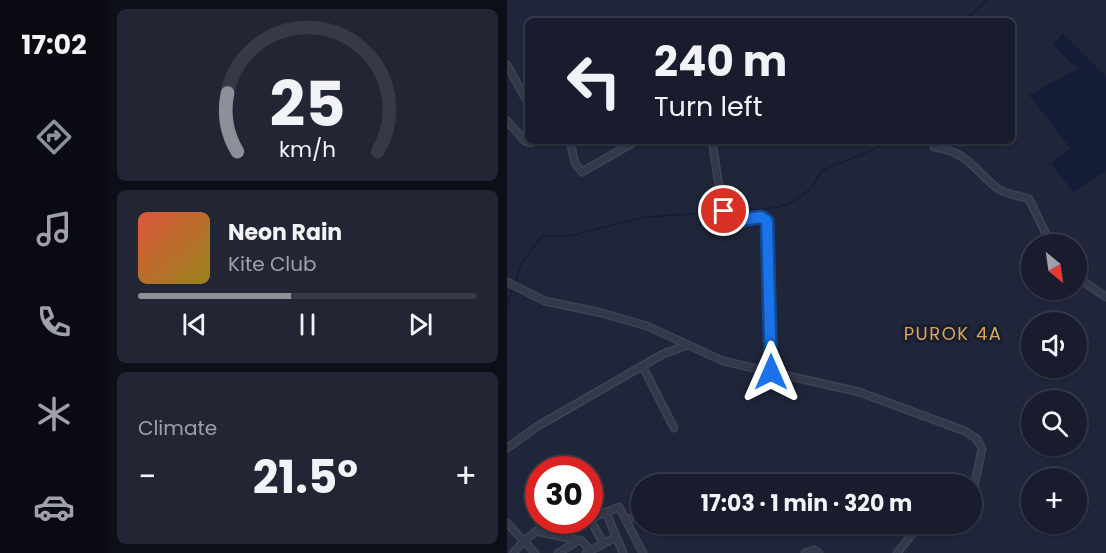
<!DOCTYPE html>
<meta charset="utf-8">
<style>
:root{--surface:#181c2c;--page:#212534;--text:#f1f3f6;--muted:#9fa1a9;--line:#363a48;--accent:#8c9099}
body{margin:0;font-family:Poppins,sans-serif;background:var(--page);color:var(--text);height:100vh;display:flex;flex-direction:column;font-size:22px;white-space:nowrap}
*{box-sizing:border-box;margin:0}
p{font-size:20px;color:var(--muted)}
.icon{flex:none;width:33px;height:33px;fill:none;stroke:currentColor;stroke-width:2;stroke-linecap:round;stroke-linejoin:round}
.map{position:relative;flex:1;overflow:hidden}
.sheet{display:flex;flex-direction:column;gap:9px;padding:9px;background:#0d0f18;width:399px}
.sheet>*{flex:none}
.guide{position:absolute;left:18px;top:18px;width:490px;height:126px;border-radius:9px;box-shadow:0 2px 4px #0004,0 0 0 2px var(--line);background:#181c2c;color:var(--text);overflow:hidden}
.needle{width:39px;rotate:151deg}
.tools{position:absolute;left:514px;top:234px;display:grid;gap:12px}
.tools a{display:grid;place-items:center;width:66px;height:66px;border-radius:50%;background:var(--surface);box-shadow:0 2px 4px #0004,0 0 0 2px var(--line);font-size:30px}
.speed{position:absolute;left:18px;top:456px;display:flex;gap:12px;font-size:30px;font-weight:700;text-align:center}
.speed>*{display:grid;place-content:center;width:78px;height:78px;border-radius:50%;background:var(--surface);box-shadow:0 2px 4px #0004,0 0 0 2px var(--line);line-height:1}
.speed .limit{border:9px solid #d22;background:#fff;color:#111}
.pin{position:absolute;display:grid;place-items:center;width:51px;height:51px;color:#fff;margin:-26px;border:3px solid #fff;border-radius:50%;box-shadow:0 2px 6px #0007}
.me{position:absolute;width:66px;margin:-33px;rotate:0deg;stroke-linejoin:round;filter:drop-shadow(0 0 4px #0008)}
.turn{display:flex;align-items:center;gap:21px;height:126px;padding:0 30px;font-size:27px}
.turn .icon{width:78px;height:78px;stroke-width:2.5}
.turn b{display:block;font-size:42px;line-height:51px}
.big{font-size:45px;font-weight:700;line-height:1.1}
.sheet .widget{flex:1;display:flex;flex-direction:column;justify-content:center;gap:9px;min-width:0;padding:0 21px;border-radius:9px;background:var(--page)}
.sheet .dial{align-items:center;gap:0}
.dial svg{height:156px;overflow:visible;fill:none;stroke:var(--line);stroke-width:7;stroke-linecap:round;text-anchor:middle}
.dial text{fill:var(--text);stroke:none}
.song{display:flex;align-items:center;gap:18px}
.cover{width:72px;height:72px;border-radius:9px;background:linear-gradient(135deg,hsl(10 70% 55%),hsl(50 70% 35%))}
.played{height:6px;border-radius:3px;background:linear-gradient(90deg,var(--accent) 45%,var(--line) 45%)}
.keys{display:flex;justify-content:space-around;direction:ltr}
.heat{display:flex;justify-content:space-between;align-items:center;font-size:33px;direction:ltr}
.trip{position:absolute;left:124px;top:474px;width:351px;height:60px;border-radius:30px;background:var(--surface);box-shadow:0 2px 4px #0004,0 0 0 2px var(--line);font-weight:700;line-height:60px;text-align:center}
main{display:flex;flex:1;min-height:0}
.tab-bar{display:flex;flex-direction:column;width:108px;justify-content:space-around;align-items:center;background:#0a0b12;color:var(--muted)}
.tab-bar .icon{width:42px;height:42px}
.tab-bar .on{color:var(--accent)}
.tab-bar b{font-size:27px;color:var(--text)}
.map>svg:first-child{display:block}
</style>
<main>
<nav class="tab-bar">
<b>17:02</b>
<svg class="icon on" aria-label="directions" viewBox="0 0 24 24"><path d="M12 3l9 9-9 9-9-9zM9 14v-3h6M13 9l2 2-2 2"/></svg>
<svg class="icon" aria-label="music" viewBox="0 0 24 24"><path d="M9 18V5l10-2v13"/><circle cx="6" cy="18" r="3"/><circle cx="16" cy="16" r="3"/></svg>
<svg class="icon" aria-label="phone" viewBox="0 0 24 24"><path d="M5 4h4l2 5-3 2q2 4 5 5l2-3 5 2v4C11 20 4 13 5 4z"/></svg>
<svg class="icon" aria-label="climate" viewBox="0 0 24 24"><path d="M12 3v18M4 7l16 10M4 17L20 7"/></svg>
<svg class="icon" aria-label="car" viewBox="0 0 24 24"><path d="M5 17H2v-5l4-1 3-4h7l3 4 3 1v5h-3M9 17h6M6 11h13"/><circle cx="7" cy="17" r="2"/><circle cx="17" cy="17" r="2"/></svg>
</nav>
<section class="sheet">
<div class="widget dial"><svg viewBox="0 0 100 80">
<path d="M14 69A42 42 0 1 1 86 69"/>
<path d="M14 69A42 42 0 0 1 9 39" stroke="#8c9099"/>
<text x="50" y="56" font-size="32" font-weight="700">25</text>
<text x="50" y="72" font-size="11">km/h</text>
</svg></div>
<div class="widget">
<div class="song"><i class="cover"></i><div><b>Neon Rain</b><p>Kite Club</p></div></div>
<div class="played"></div>
<div class="keys"><svg class="icon" aria-label="previous" viewBox="0 0 24 24"><path d="M18 5L8 12l10 7zM5 5v14"/></svg><svg class="icon" aria-label="pause" viewBox="0 0 24 24"><path d="M8 5v14M16 5v14"/></svg><svg class="icon" aria-label="next" viewBox="0 0 24 24"><path d="M6 5l10 7-10 7zM19 5v14"/></svg></div>
</div>
<div class="widget"><p>Climate</p>
<div class="heat"><a>−</a><b class="big">21.5°</b><a>+</a></div>
</div>
</section>
<div class="map">
<svg width="599" height="553" viewBox="0 0 599 553">
<rect width="100%" height="100%" fill="#20263a"/>
<path fill="#141c38" d="M556,33L599,76V171L566,192L544,163L563,148L522,95L571,69L546,45Z"/>
<g fill="none" stroke-linecap="round" stroke-linejoin="round">
<g stroke="#141c38" stroke-width="1.5">
<path d="M457,21L480,0"/>
<path d="M221,210C255,210 277,213 304,188C310,183 310,173 317,170C340,159 360,155 381,141"/>
<path d="M8,282L14,264L35,236H63L138,217L186,214"/>
<path d="M0,306L6,287"/>
</g>
<defs>
<g id="minor">
<path d="M0,65L21,103"/>
<path d="M0,121L18,141L24,143L29,141"/>
<path d="M63,141L68,163L75,172L129,141"/>
<path d="M205,141L215,205L220,218L229,222L256,217L260,221L264,372"/>
<path d="M427,147C461,152 466,169 490,188C498,194 513,196 522,199L544,244"/>
<path d="M570,277L599,297"/>
<path d="M0,282L38,301L95,313L140,326L216,361L352,392L458,431L470,439L475,449L465,496"/>
<path d="M136,367L167,428"/>
<path d="M0,448L31,426L156,354L181,345"/>
<path d="M99,512L116,553"/>
<path d="M82,519L112,507L136,553"/>
<path d="M83,519L96,543"/>
<path d="M65,520H78"/>
<path d="M119,520L132,515"/>
<path d="M0,523L28,553"/>
<path d="M29,531L75,541L83,550"/>
<path d="M6,553L18,540L44,520"/>
<path d="M51,553L72,540"/>
<path d="M79,553L109,537"/>
<path d="M298,553L307,550L312,553"/>
<path d="M390,553L407,532L425,524"/>
</g>
</defs>
<use href="#minor" stroke="#3d4254" stroke-width="9"/>
<use href="#minor" stroke="#34394a" stroke-width="6"/>
</g>
<g fill="none" stroke-linecap="round" stroke-linejoin="round">
<defs>
<path id="route" d="M217,211L221,220L226,221L254,217L260,221L264,372"/>
</defs>
<use href="#route" stroke="#114b97" stroke-width="15"/>
<use href="#route" stroke="#1a73e8" stroke-width="10"/>
</g>
<g text-anchor="middle" stroke-width="6" stroke-linejoin="round" paint-order="stroke">
<g font-size="18" letter-spacing="1.5" fill="#d8a858" stroke="#191e2f">
<text x="446" y="340">PUROK 4A</text>
</g>
</g>
</svg>
<div class="tools">
<a><svg class="needle" viewBox="-14 -14 28 28"><path d="M0-13l5 13h-10z" fill="#e53935"/><path d="M0 13l5-13h-10z" fill="#9fa1a9"/></svg></a>
<a><svg class="icon" aria-label="sound" viewBox="0 0 24 24"><path d="M4 9h4l5-4v14l-5-4H4zM17 9q2 3 0 6"/></svg></a>
<a><svg class="icon" aria-label="search" viewBox="0 0 24 24"><circle cx="10" cy="10" r="6"/><path d="M15 15l6 6"/></svg></a>
<a>+</a>
</div>
<div class="speed"><div class="limit">30</div></div>
<div class="pin" style="left:217px;top:211px;background:#d93025"><svg class="icon" aria-label="arrive" viewBox="0 0 24 24"><path d="M6 21V4h12l-3 4 3 4H6"/></svg></div>
<svg class="me" style="left:264px;top:372px" viewBox="-20 -20 40 40"><path d="M0-17L14 15 0 8-14 15z" fill="#1a73e8" stroke="#fff" stroke-width="4"/></svg>
<div class="trip">17:03 · 1 min · 320 m</div>
<div class="guide">
<div class="turn"><svg class="icon" aria-label="left" viewBox="0 0 24 24"><path d="M17 20v-9H6M10 6l-5 5 5 5"/></svg><div><b>240 m</b>Turn left</div></div>
</div>
</div>
</main>
